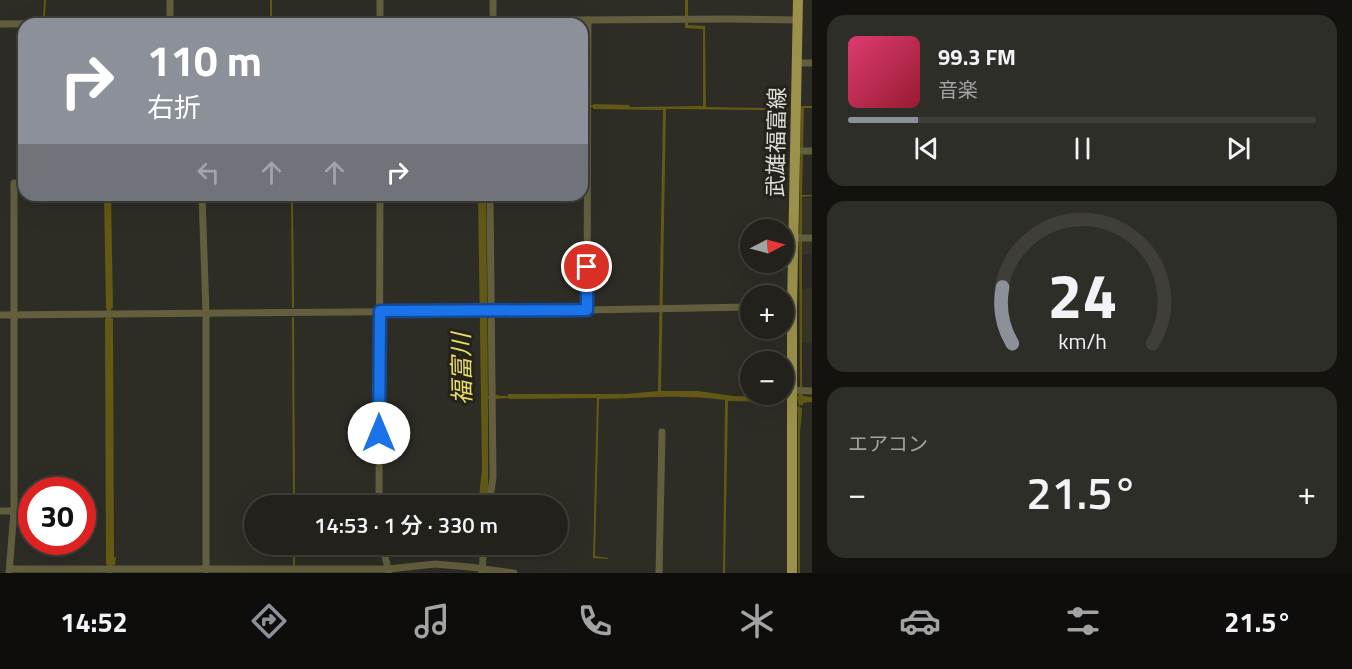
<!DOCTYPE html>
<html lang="ja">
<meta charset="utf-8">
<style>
:root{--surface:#22211c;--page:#2e2e29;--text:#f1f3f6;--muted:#a2a3a3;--line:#3f3e3b;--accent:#8c9099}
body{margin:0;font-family:"Titillium Web","Noto Sans JP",sans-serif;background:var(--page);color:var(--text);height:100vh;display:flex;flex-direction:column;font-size:22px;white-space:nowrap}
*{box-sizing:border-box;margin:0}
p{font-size:20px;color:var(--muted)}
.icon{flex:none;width:33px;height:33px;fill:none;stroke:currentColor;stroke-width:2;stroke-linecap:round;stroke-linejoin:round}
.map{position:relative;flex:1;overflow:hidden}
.side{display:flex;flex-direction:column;gap:15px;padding:15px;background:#13120f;width:540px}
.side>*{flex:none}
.top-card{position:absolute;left:18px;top:18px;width:570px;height:183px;border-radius:18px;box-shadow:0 6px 24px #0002,0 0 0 2px var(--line);background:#8c9099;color:#fff;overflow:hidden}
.needle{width:39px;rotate:84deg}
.fabs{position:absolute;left:740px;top:219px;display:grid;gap:12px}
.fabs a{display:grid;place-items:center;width:54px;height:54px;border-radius:50%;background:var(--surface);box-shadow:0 6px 24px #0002,0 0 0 2px var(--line);font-size:30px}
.speed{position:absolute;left:18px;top:477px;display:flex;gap:12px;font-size:30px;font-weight:700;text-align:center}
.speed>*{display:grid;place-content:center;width:78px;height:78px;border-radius:50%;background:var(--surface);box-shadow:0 6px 24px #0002,0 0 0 2px var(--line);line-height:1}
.speed .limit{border:9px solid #d22;background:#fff;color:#111}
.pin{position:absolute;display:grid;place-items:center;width:51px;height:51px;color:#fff;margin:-26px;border:3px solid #fff;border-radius:50%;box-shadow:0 2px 6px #0007}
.me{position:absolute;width:66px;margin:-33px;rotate:0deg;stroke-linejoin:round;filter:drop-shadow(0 0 4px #0008)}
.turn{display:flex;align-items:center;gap:21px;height:126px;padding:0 30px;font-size:27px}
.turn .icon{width:78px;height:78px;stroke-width:2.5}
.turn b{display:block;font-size:42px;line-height:51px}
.lanes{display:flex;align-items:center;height:57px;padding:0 30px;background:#0003;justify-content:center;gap:30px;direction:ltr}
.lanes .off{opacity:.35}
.big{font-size:45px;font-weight:600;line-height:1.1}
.side .widget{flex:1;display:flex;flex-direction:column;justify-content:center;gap:9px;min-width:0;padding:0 21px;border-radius:18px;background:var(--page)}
.side .dial{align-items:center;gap:0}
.dial svg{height:156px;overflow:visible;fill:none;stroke:var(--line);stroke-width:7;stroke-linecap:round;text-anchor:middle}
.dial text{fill:var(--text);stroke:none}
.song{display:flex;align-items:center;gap:18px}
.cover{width:72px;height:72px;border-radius:9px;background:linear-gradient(135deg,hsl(340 70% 55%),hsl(350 70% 35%))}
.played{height:6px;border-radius:3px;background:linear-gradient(90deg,var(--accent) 15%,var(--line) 15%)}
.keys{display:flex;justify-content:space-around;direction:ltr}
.heat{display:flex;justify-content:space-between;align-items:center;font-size:33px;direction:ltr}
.trip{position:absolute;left:244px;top:495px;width:324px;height:60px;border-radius:30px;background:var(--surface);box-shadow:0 6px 24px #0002,0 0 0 2px var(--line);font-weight:600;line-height:60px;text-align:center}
.dock{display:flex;height:96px;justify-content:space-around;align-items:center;background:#0e0d0b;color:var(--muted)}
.dock .icon{width:42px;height:42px}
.dock .selected{color:var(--accent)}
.dock b{font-size:27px;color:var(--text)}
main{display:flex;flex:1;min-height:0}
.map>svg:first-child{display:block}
</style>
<main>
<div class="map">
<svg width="812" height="573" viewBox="0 0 812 573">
<rect width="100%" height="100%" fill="#2d2c25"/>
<g fill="#363427">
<path d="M800,198H812V254H801Z"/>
<path d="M812,288V343L800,342V290Z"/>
</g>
<g fill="#635915">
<path d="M685,0H688V25L705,26L706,107L769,108L770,106H788L787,112L770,111L769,110L666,109L661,391H698L733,396L781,397L782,402L728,401L725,573H723L725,400C682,394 642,398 599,399L595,556L608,558V559L593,558L597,398L510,399L507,398L495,399L494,398H488V492L486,505L478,506L482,469L478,195H486L488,396L499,395V396H508V394H626L658,391L663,110L593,109V107L582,109V104L584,106L593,105V104L629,105L630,107L703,106V29L685,28Z"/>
<path d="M801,106H812V108H804L802,195H812V196L802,197V388L803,396L812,397V402L803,403V405H800L799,407L802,408V411L800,432V573H798V416L797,408L799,405L797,398L800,392L799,241Z"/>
<path d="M104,195H111L113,308L111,309V318L113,319L114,557H116L115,565H112V573H107V565L106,564L105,319H106L107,309H106Z"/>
</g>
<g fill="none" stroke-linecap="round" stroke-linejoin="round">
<g stroke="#635915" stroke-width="2">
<path d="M271,17V0"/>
<path d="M44,18L45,0"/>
<path d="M292,195L293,307"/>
<path d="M293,318L294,506"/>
<path d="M294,544V565"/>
</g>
<g stroke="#635f3e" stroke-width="7">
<path d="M170,23V0"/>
<path d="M0,24L729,19L798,20"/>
<path d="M380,24V0"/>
<path d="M493,24V0"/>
<path d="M797,63H812"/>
<path d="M795,151H812"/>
<path d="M202,195L206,313V570"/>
<path d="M793,238H812"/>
<path d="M587,310L588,20"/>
<path d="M0,315L587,310L750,307"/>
<path d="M793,390L812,391"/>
<path d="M379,506L380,195"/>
<path d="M489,506L493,477L490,195"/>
<path d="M0,511H14"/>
<path d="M382,544L389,573"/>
<path d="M10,569H388L435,564L470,567L514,573"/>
<path d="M482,572L484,544"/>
<path d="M9,573L14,511V183"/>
<path d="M659,573L662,432"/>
</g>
<path stroke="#9b914b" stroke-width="10" d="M792,573V307L798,0"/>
</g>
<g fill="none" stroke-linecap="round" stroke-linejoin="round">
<defs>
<path id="route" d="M379,433L380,311L587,310V267"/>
</defs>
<use href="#route" stroke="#114b97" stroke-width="15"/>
<use href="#route" stroke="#1a73e8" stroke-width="10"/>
</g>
<g text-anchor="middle" stroke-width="6" stroke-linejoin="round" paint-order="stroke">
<g font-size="22" fill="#dfdeda" stroke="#23221b">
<text transform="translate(776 142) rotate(-89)" y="8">武雄福富線</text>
</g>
<g font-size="24" font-style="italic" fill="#ebda66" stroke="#23221b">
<text transform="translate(462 369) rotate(-91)" y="8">福富川</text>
</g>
</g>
</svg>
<div class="fabs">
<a><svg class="needle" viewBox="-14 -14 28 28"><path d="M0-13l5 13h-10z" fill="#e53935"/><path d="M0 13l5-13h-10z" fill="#a2a3a3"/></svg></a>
<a>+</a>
<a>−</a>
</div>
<div class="speed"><div class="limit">30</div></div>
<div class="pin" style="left:587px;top:267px;background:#d93025"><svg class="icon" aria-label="arrive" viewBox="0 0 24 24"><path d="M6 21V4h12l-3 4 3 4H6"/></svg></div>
<svg class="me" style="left:379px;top:433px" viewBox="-20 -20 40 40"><circle r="19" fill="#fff"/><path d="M0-13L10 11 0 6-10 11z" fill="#1a73e8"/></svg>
<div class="trip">14:53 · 1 分 · 330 m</div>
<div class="top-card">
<div class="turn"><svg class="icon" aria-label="right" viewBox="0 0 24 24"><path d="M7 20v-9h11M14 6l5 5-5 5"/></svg><div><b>110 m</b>右折</div></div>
<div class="lanes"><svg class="icon off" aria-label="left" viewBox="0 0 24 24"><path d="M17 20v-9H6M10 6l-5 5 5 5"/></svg><svg class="icon off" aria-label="ahead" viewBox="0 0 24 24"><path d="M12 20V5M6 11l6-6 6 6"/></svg><svg class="icon off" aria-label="ahead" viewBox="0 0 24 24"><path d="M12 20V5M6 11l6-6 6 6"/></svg><svg class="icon" aria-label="right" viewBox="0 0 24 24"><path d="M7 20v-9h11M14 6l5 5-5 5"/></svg></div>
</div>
</div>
<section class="side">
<div class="widget">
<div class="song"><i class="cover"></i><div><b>99.3 FM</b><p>音楽</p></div></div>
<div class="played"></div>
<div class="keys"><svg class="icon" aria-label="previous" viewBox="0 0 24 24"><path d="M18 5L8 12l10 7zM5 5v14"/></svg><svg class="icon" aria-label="pause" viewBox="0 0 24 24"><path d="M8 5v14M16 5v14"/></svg><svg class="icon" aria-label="next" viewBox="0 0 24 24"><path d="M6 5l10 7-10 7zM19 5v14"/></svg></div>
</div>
<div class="widget dial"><svg viewBox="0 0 100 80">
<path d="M14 69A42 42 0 1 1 86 69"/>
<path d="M14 69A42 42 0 0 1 9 40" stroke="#8c9099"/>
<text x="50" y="56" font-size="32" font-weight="700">24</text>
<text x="50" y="72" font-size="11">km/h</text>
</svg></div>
<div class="widget"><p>エアコン</p>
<div class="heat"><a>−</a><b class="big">21.5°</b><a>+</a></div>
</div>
</section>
</main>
<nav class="dock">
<b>14:52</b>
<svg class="icon selected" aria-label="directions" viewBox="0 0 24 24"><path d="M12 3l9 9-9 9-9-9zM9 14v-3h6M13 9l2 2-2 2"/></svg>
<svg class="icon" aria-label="music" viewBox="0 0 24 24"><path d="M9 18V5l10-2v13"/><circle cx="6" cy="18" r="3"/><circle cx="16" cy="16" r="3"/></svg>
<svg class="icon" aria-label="phone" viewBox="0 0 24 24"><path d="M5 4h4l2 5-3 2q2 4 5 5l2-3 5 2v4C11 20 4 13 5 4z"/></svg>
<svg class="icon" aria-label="climate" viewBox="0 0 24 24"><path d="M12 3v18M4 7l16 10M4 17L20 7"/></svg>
<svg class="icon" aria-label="car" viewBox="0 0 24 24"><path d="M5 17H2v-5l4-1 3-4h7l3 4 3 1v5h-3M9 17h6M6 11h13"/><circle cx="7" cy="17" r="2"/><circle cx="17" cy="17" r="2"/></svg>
<svg class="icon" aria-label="filters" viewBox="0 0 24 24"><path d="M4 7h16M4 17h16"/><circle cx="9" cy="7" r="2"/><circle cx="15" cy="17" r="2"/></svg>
<b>21.5°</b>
</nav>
